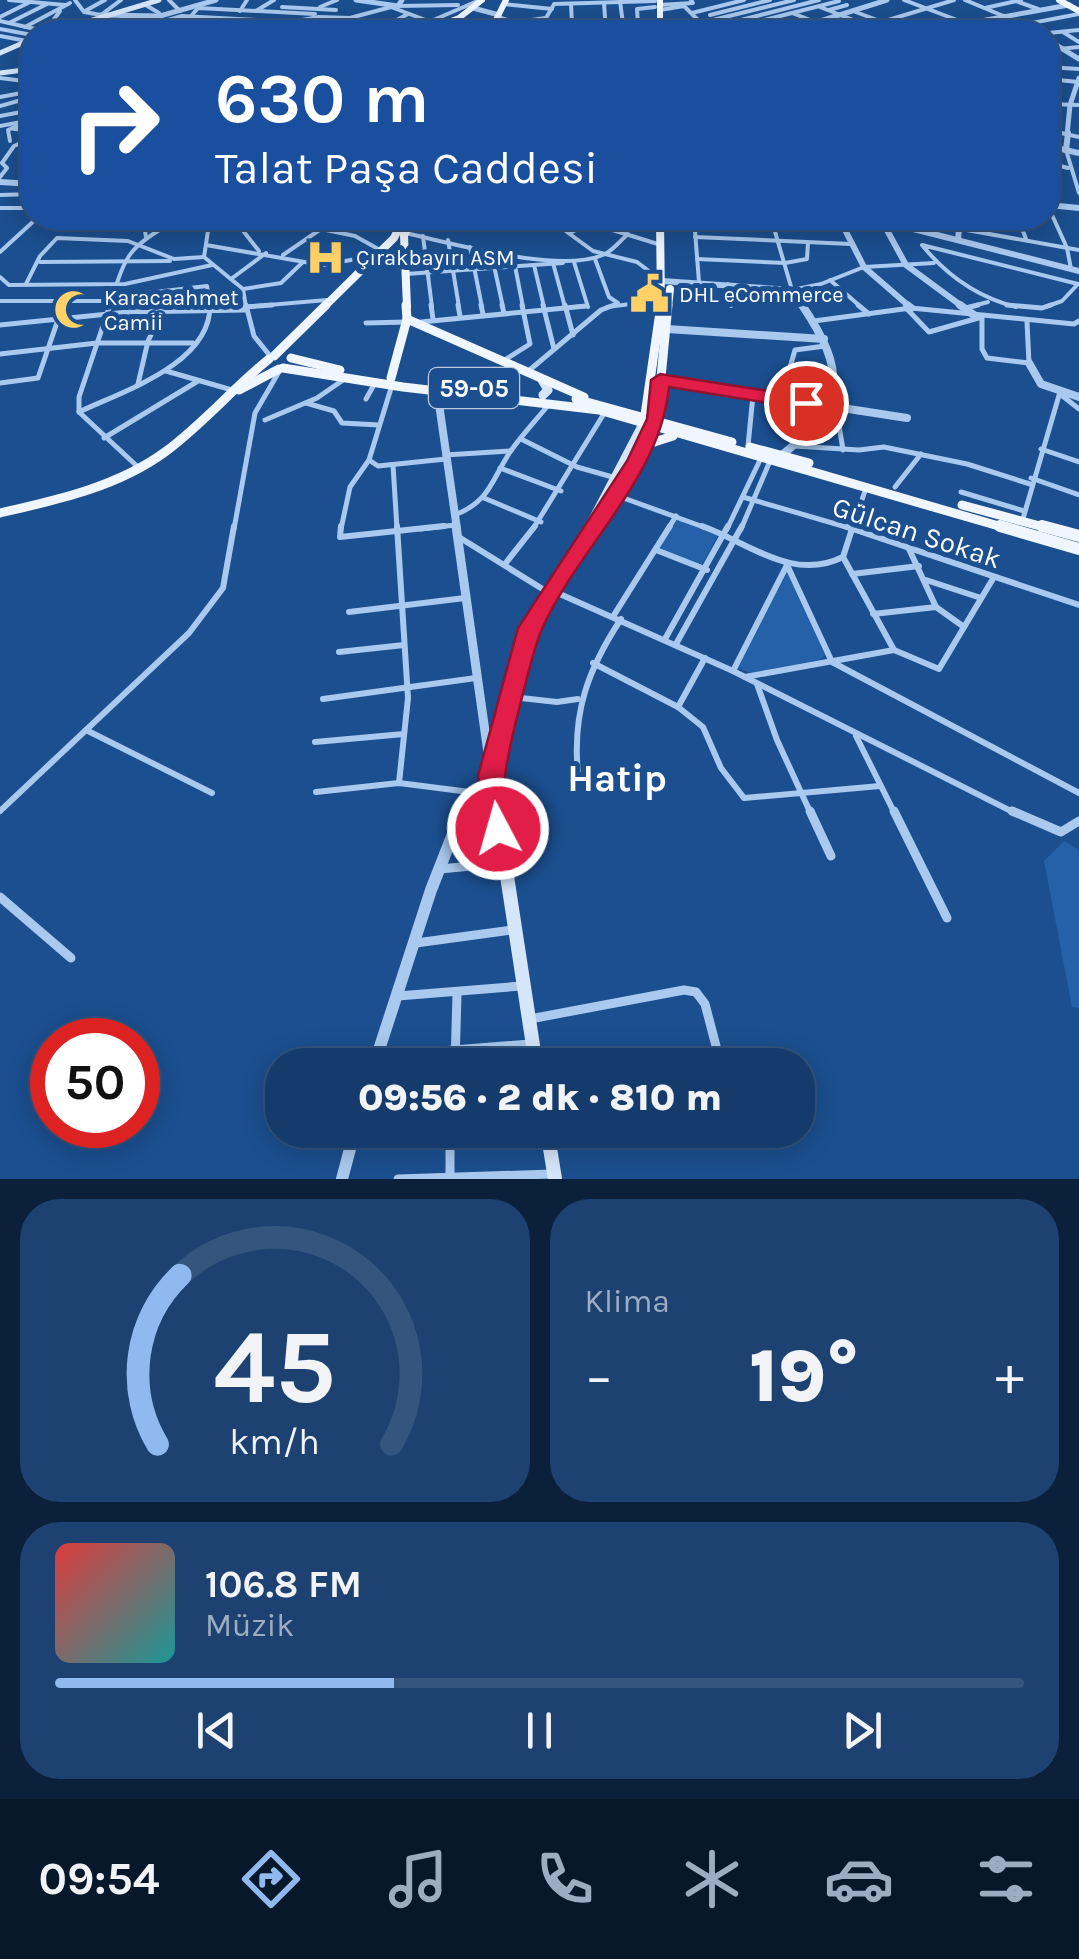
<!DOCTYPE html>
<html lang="tr">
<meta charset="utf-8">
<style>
:root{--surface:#143b6b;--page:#1d4271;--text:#f1f3f6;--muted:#9dadc1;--line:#33557e;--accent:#90b9f0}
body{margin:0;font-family:Karla,sans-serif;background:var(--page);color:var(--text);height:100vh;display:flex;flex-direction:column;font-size:38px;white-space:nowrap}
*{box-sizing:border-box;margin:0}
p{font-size:32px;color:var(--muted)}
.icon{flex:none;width:55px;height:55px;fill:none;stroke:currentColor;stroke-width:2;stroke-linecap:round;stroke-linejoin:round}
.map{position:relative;height:1179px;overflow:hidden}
.drawer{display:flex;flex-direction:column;gap:20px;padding:20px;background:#0b203b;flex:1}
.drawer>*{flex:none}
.hud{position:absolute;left:20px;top:20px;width:1040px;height:210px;border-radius:40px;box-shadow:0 5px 25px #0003,0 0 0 2px var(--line);background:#1a4fa0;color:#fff;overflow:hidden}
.speed{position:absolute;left:30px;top:1018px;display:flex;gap:20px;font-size:50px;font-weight:700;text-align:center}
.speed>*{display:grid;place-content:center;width:130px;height:130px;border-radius:50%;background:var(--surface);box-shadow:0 5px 25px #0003,0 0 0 2px var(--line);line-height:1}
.speed .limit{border:15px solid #d22;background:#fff;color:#111}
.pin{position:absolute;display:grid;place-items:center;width:85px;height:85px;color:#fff;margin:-42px;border:5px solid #fff;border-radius:50%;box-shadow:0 2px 10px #0007}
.me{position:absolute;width:110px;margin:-55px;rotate:354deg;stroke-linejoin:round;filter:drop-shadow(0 0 8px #0008)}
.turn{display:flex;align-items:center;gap:35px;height:210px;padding:0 30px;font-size:45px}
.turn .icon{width:130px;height:130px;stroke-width:2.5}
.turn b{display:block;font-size:70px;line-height:85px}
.big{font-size:75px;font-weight:800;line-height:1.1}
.drawer .widget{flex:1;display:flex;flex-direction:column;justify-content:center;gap:15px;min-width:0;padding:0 35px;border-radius:40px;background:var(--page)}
.drawer .dial{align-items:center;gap:0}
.dial svg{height:260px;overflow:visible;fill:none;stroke:var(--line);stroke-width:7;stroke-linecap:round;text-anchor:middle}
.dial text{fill:var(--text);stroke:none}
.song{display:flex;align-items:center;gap:30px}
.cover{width:120px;height:120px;border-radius:15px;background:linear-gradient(135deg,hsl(0 70% 55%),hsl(180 70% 35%))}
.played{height:10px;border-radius:5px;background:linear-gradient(90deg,var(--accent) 35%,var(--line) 35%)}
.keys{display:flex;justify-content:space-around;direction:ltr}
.heat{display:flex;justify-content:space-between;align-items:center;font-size:55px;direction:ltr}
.drawer .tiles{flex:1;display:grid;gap:20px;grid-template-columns:1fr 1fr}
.widget:last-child{grid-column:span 2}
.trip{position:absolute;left:265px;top:1048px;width:550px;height:100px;border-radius:40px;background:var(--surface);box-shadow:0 5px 25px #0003,0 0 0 2px var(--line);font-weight:800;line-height:100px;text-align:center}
.tabs{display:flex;height:160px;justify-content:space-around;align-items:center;background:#08182b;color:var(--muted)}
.tabs .icon{width:70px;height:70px}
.tabs .current{color:var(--accent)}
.tabs b{font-size:45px;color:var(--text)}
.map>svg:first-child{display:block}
</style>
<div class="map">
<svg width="1079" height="1179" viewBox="0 0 1079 1179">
<rect width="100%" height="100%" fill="#1b4f8f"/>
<g fill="#2461a8">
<path d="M675,519L718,535L701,566L658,549Z"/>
<path d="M787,573L825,655L820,660L750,673L738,668Z"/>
<path d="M1064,841L1079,850V1008L1072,1007L1044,861Z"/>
</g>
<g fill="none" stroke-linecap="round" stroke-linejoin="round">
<g stroke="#a9c9ee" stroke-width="4">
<path d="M9,0L65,5"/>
<path d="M75,0L84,12L101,15L121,0"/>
<path d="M169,0L180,11"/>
<path d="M904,0L986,31"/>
<path d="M965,0L1001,15"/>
<path d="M620,1L623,24"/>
<path d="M1016,1L1038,9"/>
<path d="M604,3L606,32"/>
<path d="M144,4L159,13"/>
<path d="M504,4L552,9"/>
<path d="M554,4L655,1"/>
<path d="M571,4L572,24"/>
<path d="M659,5L693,3L691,0"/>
<path d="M398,6L458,5"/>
<path d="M282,7L336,10"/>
<path d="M320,7L337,0"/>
<path d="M820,7L884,32"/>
<path d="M985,8L1021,0"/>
<path d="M660,10L684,6L701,23"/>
<path d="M829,10L847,5"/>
<path d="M85,11L105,0"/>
<path d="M240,11L247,0"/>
<path d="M256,11L274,0"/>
<path d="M853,11L909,32"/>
<path d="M692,13L744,0"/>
<path d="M792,13L842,32"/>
<path d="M192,15L198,8L315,14"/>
<path d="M710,15L770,0"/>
<path d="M0,17L30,2"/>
<path d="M498,17L546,32"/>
<path d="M121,18L385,32"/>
<path d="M355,20L387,25"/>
<path d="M0,21L48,32"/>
<path d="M161,22L182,16L291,22L319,17L350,18L391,7L428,21"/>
<path d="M517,22L546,18"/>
<path d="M9,23L47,4"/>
<path d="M103,23L221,32"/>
<path d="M546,23L655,25"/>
<path d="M731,24L741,26L839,1"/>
<path d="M306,25L325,24"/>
<path d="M638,25L637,9L655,7"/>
<path d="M660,25L701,23L794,0"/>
<path d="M74,26L137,32"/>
<path d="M25,27L70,3"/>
<path d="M0,29L32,35"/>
<path d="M380,29L408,14"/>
<path d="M58,30L49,26L60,11"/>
<path d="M421,32L415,28L480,0"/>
<path d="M549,32L546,18L553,6"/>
<path d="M549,32H574"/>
<path d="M694,32L819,0"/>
<path d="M750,32H762"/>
<path d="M849,32L954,0"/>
<path d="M984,32L1079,14"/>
<path d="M1063,32L1079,42"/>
<path d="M1048,33L1079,30"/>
<path d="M0,36L27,41"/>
<path d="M1048,50L1079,47"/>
<path d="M1048,67L1079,69"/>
<path d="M17,71L32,63"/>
<path d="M0,78L32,82"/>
<path d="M1048,79L1078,82"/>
<path d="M0,97L32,91"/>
<path d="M1048,104L1079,105"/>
<path d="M0,106L32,97"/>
<path d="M0,116L32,110"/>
<path d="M0,126L32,120"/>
<path d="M14,129L32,130"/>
<path d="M1048,130L1079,137"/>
<path d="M10,141L8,130L19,125"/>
<path d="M1066,150L1079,193"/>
<path d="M1048,163L1068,168"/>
<path d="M0,177L7,168L2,163L14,146L32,138"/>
<path d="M0,195L32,194"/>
<path d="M1048,206L1067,248L1071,269"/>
<path d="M0,208H32"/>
<path d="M159,218L173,222L203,218"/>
<path d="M210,218L204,257L243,289L246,307"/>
<path d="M233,218L259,251"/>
<path d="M350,218L402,224"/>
<path d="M548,218L593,251L637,262L662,281"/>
<path d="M694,218L699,282"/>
<path d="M725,218L840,220"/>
<path d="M771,218L792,290L821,284L864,267L934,263"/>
<path d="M1018,218L1026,239"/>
<path d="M36,219L144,225"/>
<path d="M590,223L661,245"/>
<path d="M961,229L1079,250"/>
<path d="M326,230L355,236L380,250"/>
<path d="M405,233C452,243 562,275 605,254C613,250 621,240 628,234"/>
<path d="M570,233L598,218"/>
<path d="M423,236L432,307"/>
<path d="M146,237L144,225L150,218"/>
<path d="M695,237L851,244"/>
<path d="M448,240L459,307"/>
<path d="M308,241L322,264"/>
<path d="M206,245L322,265L374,256"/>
<path d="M470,247L482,307"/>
<path d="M0,252L36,219"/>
<path d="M491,252L503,307"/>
<path d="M283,255L318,231L350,218"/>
<path d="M595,259L609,297L618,303"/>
<path d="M697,259L785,263L807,259L808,243"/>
<path d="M40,262L170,261"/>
<path d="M574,262L588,307"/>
<path d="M553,263L565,307"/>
<path d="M534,265L544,307"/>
<path d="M515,266L523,307"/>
<path d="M406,274L563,263"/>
<path d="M0,277L9,285L125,284L212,265"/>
<path d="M231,279L266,253"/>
<path d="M830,280L861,307"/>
<path d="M26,284L40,256L57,238L128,241L174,259L204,257"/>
<path d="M728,284L731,306"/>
<path d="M243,289L281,283L303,262"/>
<path d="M112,297L207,286L211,307"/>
<path d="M0,301H110"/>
<path d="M63,307L65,300"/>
<path d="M109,307C126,256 125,249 173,222"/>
<path d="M245,307L327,300"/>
<path d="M574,307L586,306"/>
<path d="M607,307L662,300"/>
<path d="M969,307L988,302"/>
<path d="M1016,307C977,297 947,276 922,245L1078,284L1062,301L1045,307"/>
</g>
<g stroke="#a9c9ee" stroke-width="5">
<path d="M110,305L79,397V412L139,468"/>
<path d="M246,305L254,336L271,357"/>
<path d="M431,305L433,319"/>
<path d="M458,305L460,316"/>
<path d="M481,305L483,314"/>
<path d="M502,305L504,313"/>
<path d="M543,305L554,349"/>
<path d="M565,305L573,335"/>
<path d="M858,305L869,314"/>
<path d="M1007,305L1042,308L1051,305"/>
<path d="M245,307L272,305"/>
<path d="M966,308L978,305"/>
<path d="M907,309L929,332L982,317V349L987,358L1029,363L1027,322"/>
<path d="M814,321L911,308L1074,324L1079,321"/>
<path d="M421,322L586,306"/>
<path d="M366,323L407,322"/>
<path d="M0,325L128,312L246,310"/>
<path d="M0,354L97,343H193"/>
<path d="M503,361L530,344L522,305"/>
<path d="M166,371L232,390"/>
<path d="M526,373L601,310L614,305"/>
<path d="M0,383L38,378L63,305"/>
<path d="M138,384L148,341L162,312"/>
<path d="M1060,394L1079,409"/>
<path d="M366,399L375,383"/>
<path d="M781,399L795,350L825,346"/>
<path d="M306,403L334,411L342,423L379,425"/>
<path d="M832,406L837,413L843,450"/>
<path d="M79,412C123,391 211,364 210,305"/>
<path d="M265,420L317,398L346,378"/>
<path d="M104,438L198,381"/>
<path d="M521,439L577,467L616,478"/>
<path d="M748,446L753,395"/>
<path d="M795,446L859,450L884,447L967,464L1030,484"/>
<path d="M1041,449L1079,462"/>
<path d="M445,455L510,451"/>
<path d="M369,460L378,466L446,459"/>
<path d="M393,465L397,529"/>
<path d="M500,468L561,491"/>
<path d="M1031,478L1079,495"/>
<path d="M895,487L921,454"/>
<path d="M961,492L1024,511"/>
<path d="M618,496L709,529"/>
<path d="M743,497L853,529"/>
<path d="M484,498L541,522"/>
<path d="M455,515C490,501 491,481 510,452C522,435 537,419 550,403"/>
<path d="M1022,522L1060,392"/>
<path d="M234,529L255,413L280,370"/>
<path d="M341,529L350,487L369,460L392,385"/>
<path d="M420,529L455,525"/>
<path d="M533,529L605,412"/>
<path d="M668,529L676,516"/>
<path d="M727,529L761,458"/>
<path d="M741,529L770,461"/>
<path d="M852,529L866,488"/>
</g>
<g stroke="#a9c9ee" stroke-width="6">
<path d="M341,526L340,537L444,526"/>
<path d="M397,526L408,698L399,783"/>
<path d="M702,526C749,543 793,582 843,557"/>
<path d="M844,526L1079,605"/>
<path d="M853,526L843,557L894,650L939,669L994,577"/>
<path d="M457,536L549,593"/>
<path d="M909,549L936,607"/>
<path d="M656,550L707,570"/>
<path d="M505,564L535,526"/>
<path d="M787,565L832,662L1079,793"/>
<path d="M852,574L919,566"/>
<path d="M926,580L981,598"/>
<path d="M553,591L733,671L1017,814"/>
<path d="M349,612L465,598"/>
<path d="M873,614L936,607L964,627"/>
<path d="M614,615L670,526"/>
<path d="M665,639L728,526"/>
<path d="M676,644L742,526"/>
<path d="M339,652L404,645"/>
<path d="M593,663L678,707L703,727L721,768L744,798L880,786"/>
<path d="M733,671L787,565"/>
<path d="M745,677L894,650"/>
<path d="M757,684L777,740L811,814"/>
<path d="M512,697L557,702L578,699"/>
<path d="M323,699L476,678"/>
<path d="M678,707L705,658"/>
<path d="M86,730L212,793"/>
<path d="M856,736L895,814"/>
<path d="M315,742L404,734"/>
<path d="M578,773C572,713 588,669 621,619"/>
<path d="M316,792L399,783L493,795"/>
<path d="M0,811L189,633L223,588L234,526"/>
</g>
<g stroke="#a9c9ee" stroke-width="9">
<path d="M810,811L831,856"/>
<path d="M894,811L947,918"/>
<path d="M1012,811L1061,832L1079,821"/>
<path d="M440,869L503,863"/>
<path d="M0,897L71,958"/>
<path d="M416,943L512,930"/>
<path d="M398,996L521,986"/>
<path d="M530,1019L684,990L696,992L705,1004L721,1065"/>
<path d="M378,1056L530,1044"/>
<path d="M536,1056L596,1059"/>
<path d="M455,1065L457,994"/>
<path d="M450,1130V1179"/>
<path d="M398,1179L552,1174"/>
</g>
<g stroke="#a9c9ee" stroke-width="5">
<path d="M356,0L398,6L402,0"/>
<path d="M473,8L499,15"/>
<path d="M101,15L160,16L216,0"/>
<path d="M1003,16L1035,32"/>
<path d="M785,32L887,0"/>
<path d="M919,32L1069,5"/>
<path d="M1048,40L1079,59"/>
<path d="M1067,135L1070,105L1079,78"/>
</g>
<g stroke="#a9c9ee" stroke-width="6">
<path d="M1048,146L1079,153"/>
<path d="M1066,150L1068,133"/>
<path d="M0,182L32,184"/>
<path d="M1048,205L1079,208"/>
<path d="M839,218L864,267L910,307"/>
<path d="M853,218L882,221L1079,271"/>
<path d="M882,221L906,265L963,307"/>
<path d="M958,240L960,218"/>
<path d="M662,281L792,290L804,307"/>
</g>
<g stroke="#a9c9ee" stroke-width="8">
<path d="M907,305L911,308"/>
<path d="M960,305L974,315"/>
<path d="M667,329L824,339"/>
<path d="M1029,363L1041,384L1079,397"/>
<path d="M661,380L907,418"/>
<path d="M437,390L457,529"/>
<path d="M782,455C846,404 847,372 802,305"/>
</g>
<g stroke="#a9c9ee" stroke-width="9">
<path d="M456,526L491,774"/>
<path d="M461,814L469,793"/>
</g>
<g stroke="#a9c9ee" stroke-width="12">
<path d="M374,1065L431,890L462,811"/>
<path d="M342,1179L355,1130"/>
</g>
<g stroke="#d6e6fa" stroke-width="5">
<path d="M53,32L159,0"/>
<path d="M0,53L32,39"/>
<path d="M0,73L32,69"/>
</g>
<g stroke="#d6e6fa" stroke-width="9">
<path d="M542,380L548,390L543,395"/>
<path d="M588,529L643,424"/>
<path d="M595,529L657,419"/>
</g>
<g stroke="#d6e6fa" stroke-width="11">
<path d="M593,533L597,526"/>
<path d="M498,814L492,776L530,628L590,526"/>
</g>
<g stroke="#d6e6fa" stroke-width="14">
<path d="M497,811L536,1065"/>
<path d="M547,1130L555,1179"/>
</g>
<g stroke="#f0f6ff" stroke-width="6">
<path d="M660,0V32"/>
<path d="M1059,0L1079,11"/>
<path d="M422,32L459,18L482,0"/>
<path d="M490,32L506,0"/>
</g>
<g stroke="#f0f6ff" stroke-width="8">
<path d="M660,218L661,307"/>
<path d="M324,307L394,238L404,218"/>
<path d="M407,307L404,235L414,218"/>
<path d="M668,307L670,289"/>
</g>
<g stroke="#f0f6ff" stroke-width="9">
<path d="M406,305L407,319L584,397"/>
<path d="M274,356L326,305"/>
<path d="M291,358L340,370"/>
<path d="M283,368L403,387L599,410L1009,529"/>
<path d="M391,378L407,319"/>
<path d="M239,390L279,369"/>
<path d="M576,399L732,442"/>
<path d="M657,419L668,305"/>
<path d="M644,422L661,305"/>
<path d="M645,445L673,436"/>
<path d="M750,447L809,463"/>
<path d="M962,505L1051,529"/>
<path d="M0,513C57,500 117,487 165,452C203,424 233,388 269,359"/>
</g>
<g stroke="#f0f6ff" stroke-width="12">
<path d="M1000,526L1079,549"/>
<path d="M1042,526L1079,536"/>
</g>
</g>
<path fill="#e11d48" stroke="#92132f" stroke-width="2.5" d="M660,374L806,397L815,403L806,409L669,387C660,480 579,546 542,629C533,649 506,757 505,778C505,798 516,819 507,838L498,842L488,838L478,776L518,628L627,461L647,419L651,380Z"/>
<defs>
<symbol id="hospital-bare" viewBox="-9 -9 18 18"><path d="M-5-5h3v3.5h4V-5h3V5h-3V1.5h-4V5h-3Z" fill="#ffd166" stroke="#1b4f8f" stroke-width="2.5" paint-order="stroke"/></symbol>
<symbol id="civic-bare" viewBox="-9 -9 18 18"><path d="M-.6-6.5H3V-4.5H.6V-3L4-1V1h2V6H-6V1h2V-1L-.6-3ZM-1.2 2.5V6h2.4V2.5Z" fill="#ffd166" stroke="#1b4f8f" stroke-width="2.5" paint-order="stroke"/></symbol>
<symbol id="mosque-bare" viewBox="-9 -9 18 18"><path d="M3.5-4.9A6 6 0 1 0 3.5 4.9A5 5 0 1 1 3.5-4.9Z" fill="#ffd166" stroke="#1b4f8f" stroke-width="2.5" paint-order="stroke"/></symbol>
</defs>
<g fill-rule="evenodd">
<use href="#hospital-bare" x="298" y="230" width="55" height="55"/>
<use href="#civic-bare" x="622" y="266" width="55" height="55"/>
<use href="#mosque-bare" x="46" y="282" width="55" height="55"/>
</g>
<g text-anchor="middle" stroke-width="10" stroke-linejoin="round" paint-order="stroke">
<g font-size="22" fill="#fff" stroke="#1b4f8f" text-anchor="start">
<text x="356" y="265">Çırakbayırı ASM</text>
<text x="679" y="302">DHL eCommerce</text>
<text x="104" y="305">Karacaahmet<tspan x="104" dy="25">Camii</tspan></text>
</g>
<rect fill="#1b4f8f" stroke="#bbcadd" stroke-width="2.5" x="429" y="368" width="90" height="40" rx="8"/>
<g font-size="25" font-weight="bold" fill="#fff">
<text x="474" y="397">59-05</text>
</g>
<g font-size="28" fill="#fff" stroke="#1b4f8f">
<text transform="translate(917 532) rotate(18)" y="10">Gülcan Sokak</text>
</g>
<g font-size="38" font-weight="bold" fill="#fff" stroke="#1b4f8f">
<text x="617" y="791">Hatip</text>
</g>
</g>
</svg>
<div class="speed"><div class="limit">50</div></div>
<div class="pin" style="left:806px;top:403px;background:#d93025"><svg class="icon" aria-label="arrive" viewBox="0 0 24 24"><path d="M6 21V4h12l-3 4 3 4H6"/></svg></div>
<svg class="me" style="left:498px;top:829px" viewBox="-20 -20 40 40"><circle r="17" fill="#e11d48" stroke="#fff" stroke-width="3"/><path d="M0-11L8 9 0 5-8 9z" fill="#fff"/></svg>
<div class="trip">09:56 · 2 dk · 810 m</div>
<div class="hud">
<div class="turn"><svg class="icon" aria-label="right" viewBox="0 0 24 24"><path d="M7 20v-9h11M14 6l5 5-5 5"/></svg><div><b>630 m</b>Talat Paşa Caddesi</div></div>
</div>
</div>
<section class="drawer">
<div class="tiles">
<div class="widget dial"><svg viewBox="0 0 100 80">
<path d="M14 69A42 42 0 1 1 86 69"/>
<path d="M14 69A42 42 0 0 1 21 17" stroke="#90b9f0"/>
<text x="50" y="56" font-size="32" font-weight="700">45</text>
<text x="50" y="72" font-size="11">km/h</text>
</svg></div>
<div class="widget"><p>Klima</p>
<div class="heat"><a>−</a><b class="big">19°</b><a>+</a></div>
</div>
<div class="widget">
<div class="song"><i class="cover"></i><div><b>106.8 FM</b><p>Müzik</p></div></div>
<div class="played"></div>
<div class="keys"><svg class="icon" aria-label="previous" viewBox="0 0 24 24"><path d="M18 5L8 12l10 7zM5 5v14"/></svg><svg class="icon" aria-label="pause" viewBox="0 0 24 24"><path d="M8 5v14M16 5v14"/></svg><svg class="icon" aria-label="next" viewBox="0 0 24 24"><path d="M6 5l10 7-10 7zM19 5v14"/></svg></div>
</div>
</div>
</section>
<nav class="tabs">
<b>09:54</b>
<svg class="icon current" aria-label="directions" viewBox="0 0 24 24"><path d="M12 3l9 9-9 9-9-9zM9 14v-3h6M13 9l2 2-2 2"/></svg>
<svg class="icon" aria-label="music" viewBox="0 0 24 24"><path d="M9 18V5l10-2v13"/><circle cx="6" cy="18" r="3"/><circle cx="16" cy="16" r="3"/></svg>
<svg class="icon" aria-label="phone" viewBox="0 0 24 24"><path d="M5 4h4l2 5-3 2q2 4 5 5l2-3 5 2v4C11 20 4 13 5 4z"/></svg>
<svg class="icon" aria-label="climate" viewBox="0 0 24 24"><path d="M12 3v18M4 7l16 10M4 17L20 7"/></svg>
<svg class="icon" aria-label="car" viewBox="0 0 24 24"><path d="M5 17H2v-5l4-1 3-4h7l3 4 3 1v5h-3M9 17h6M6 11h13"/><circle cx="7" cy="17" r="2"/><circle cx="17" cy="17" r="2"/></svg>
<svg class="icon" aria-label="filters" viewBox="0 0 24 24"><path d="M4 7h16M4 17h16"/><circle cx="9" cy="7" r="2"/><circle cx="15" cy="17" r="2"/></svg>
</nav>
